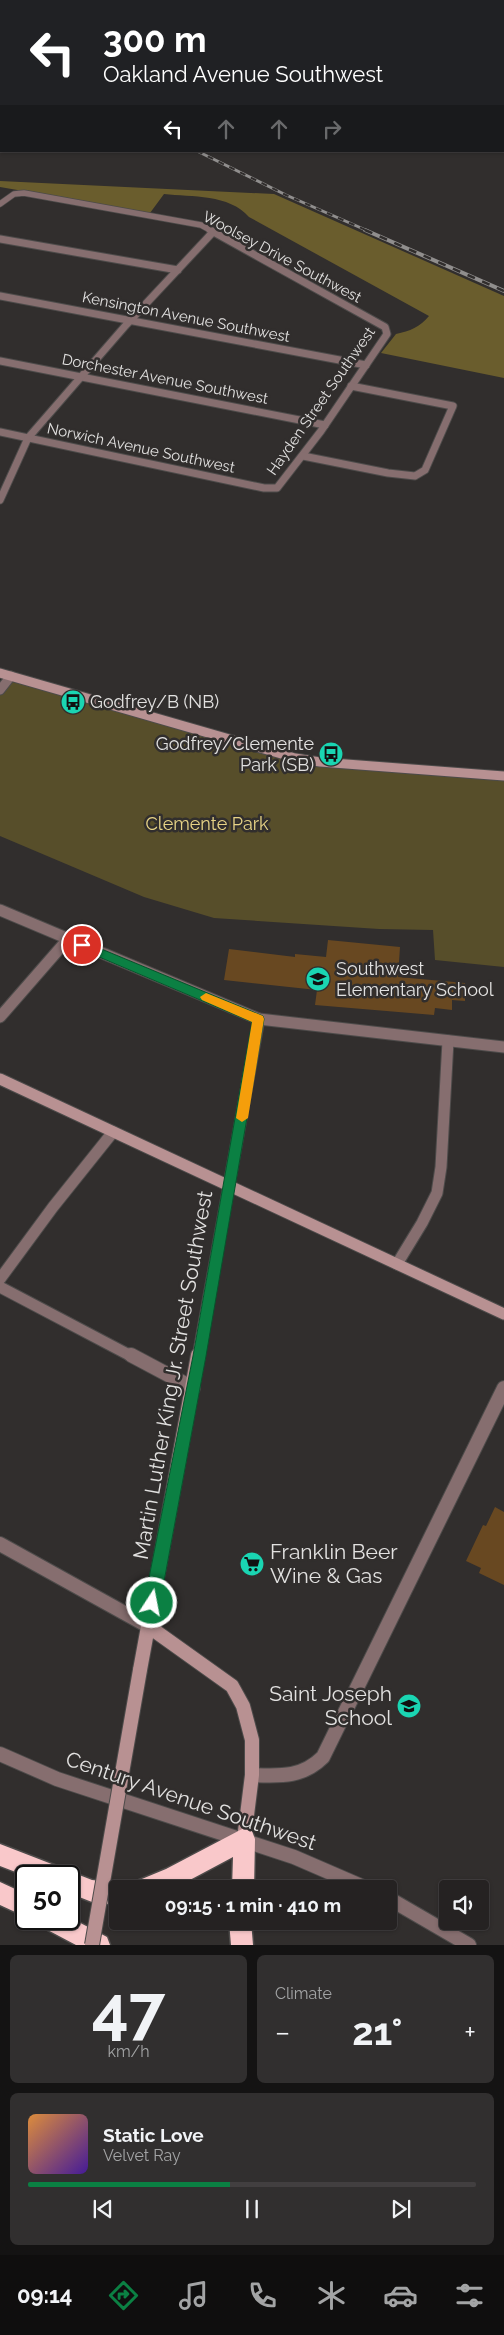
<!DOCTYPE html>
<meta charset="utf-8">
<style>
:root{--surface:#252222;--page:#312f2f;--text:#f1f3f6;--muted:#a3a4a5;--line:#423f40;--accent:#0b8043}
body{margin:0;font-family:Raleway,sans-serif;background:var(--page);color:var(--text);height:100vh;display:flex;flex-direction:column;font-size:19px;white-space:nowrap}
*{box-sizing:border-box;margin:0}
p{font-size:16px;color:var(--muted)}
.icon{flex:none;width:28px;height:28px;fill:none;stroke:currentColor;stroke-width:2;stroke-linecap:round;stroke-linejoin:round}
.map{position:relative;height:1945px;overflow:hidden}
.sheet{display:flex;flex-direction:column;gap:10px;padding:10px;background:#141313;flex:1}
.sheet>*{flex:none}
.banner{position:absolute;left:0px;top:0px;width:505px;height:152px;box-shadow:0 1px 4px #0004,0 0 0 1px var(--line);background:#202124;color:#fff;overflow:hidden}
.controls{position:absolute;left:439px;top:1880px;display:grid;gap:10px}
.controls a{display:grid;place-items:center;width:50px;height:50px;border-radius:5px;background:var(--surface);box-shadow:0 1px 4px #0004,0 0 0 1px var(--line);font-size:25px}
.speed{position:absolute;left:15px;top:1865px;display:flex;gap:10px;font-size:25px;font-weight:700;text-align:center}
.speed>*{display:grid;place-content:center;width:65px;height:65px;border-radius:50%;background:var(--surface);box-shadow:0 1px 4px #0004,0 0 0 1px var(--line);line-height:1}
.speed .limit{border:2px solid #111;border-radius:8px;background:#fff;color:#111}
.pin{position:absolute;display:grid;place-items:center;width:42px;height:42px;color:#fff;margin:-21px;border:2px solid #fff;border-radius:50%;box-shadow:0 1px 5px #0007}
.me{position:absolute;width:55px;margin:-28px;rotate:11deg;stroke-linejoin:round;filter:drop-shadow(0 0 4px #0008)}
.turn{display:flex;align-items:center;gap:18px;height:105px;padding:0 20px;font-size:22px}
.turn .icon{width:65px;height:65px;stroke-width:2.5}
.turn b{display:block;font-size:35px;line-height:42px}
.lanes{display:flex;align-items:center;height:48px;padding:0 20px;background:#0003;justify-content:center;gap:25px;direction:ltr}
.lanes .off{opacity:.35}
.big{font-size:38px;font-weight:700;line-height:1.1}
.sheet .tile{flex:1;display:flex;flex-direction:column;justify-content:center;gap:8px;min-width:0;padding:0 18px;border-radius:8px;background:var(--page)}
.sheet .dial{align-items:center;gap:0}
.dial b{font-size:65px;line-height:1}
.song{display:flex;align-items:center;gap:15px}
.cover{width:60px;height:60px;border-radius:8px;background:linear-gradient(135deg,hsl(30 70% 55%),hsl(260 70% 35%))}
.played{height:5px;border-radius:2px;background:linear-gradient(90deg,var(--accent) 45%,var(--line) 45%)}
.keys{display:flex;justify-content:space-around;direction:ltr}
.heat{display:flex;justify-content:space-between;align-items:center;font-size:28px;direction:ltr}
.sheet .tiles{flex:1;display:grid;gap:10px;grid-template-columns:1fr 1fr}
.tile:last-child{grid-column:span 2}
.trip{position:absolute;left:109px;top:1880px;width:288px;height:50px;border-radius:5px;background:var(--surface);box-shadow:0 1px 4px #0004,0 0 0 1px var(--line);font-weight:700;line-height:50px;text-align:center}
.tabs{display:flex;height:80px;justify-content:space-around;align-items:center;background:#0f0e0e;color:var(--muted)}
.tabs .icon{width:35px;height:35px}
.tabs .current{color:var(--accent)}
.tabs b{font-size:22px;color:var(--text)}
.map>svg:first-child{display:block}
</style>
<div class="map">
<svg width="504" height="1945" viewBox="0 0 504 1945">
<rect width="100%" height="100%" fill="#312e2d"/>
<path fill="#574e2a" d="M11,676L295,758L504,775V967L435,960L433,930L379,929L214,918L144,897L0,836V690Z"/>
<path fill="#6a5d2d" d="M0,181L274,194L504,296V378L381,353L396,334C410,331 420,327 429,316L249,217C229,194 192,197 164,194L150,213L0,187Z"/>
<g fill="#684821">
<path d="M328,940L400,947L398,977L465,983V1001L452,1000V1010L435,1008L434,1015L315,1005L317,990L224,980L229,949L295,957V954L326,957Z"/>
<path d="M495,1507L504,1512V1585L479,1573L481,1568L466,1561L483,1525L486,1526Z"/>
</g>
<g fill="none" stroke-linecap="round" stroke-linejoin="round">
<defs>
<path id="minor-far4" d="M0,204L14,194L24,193L201,225L212,231"/>
<g id="minor-far3">
<path d="M0,239L178,270"/>
<path d="M0,296L366,365"/>
<path d="M0,361L325,425"/>
<path d="M0,432L264,488H277L321,431L387,334L385,327L210,230"/>
<path d="M303,456L388,473L415,476L425,470L453,406L351,386"/>
<path d="M0,500L28,438L126,325L213,232"/>
</g>
<path id="minor-far2" d="M0,690L11,676"/>
<g id="minor-far1">
<path d="M0,910L259,1019L504,1047"/>
<path d="M0,1017L68,939"/>
<path d="M229,1185L259,1019"/>
<path d="M397,1264L422,1223L437,1193L441,1167L448,1041"/>
<path d="M0,1279L53,1207L113,1132"/>
<path d="M0,1287L133,1357"/>
</g>
<g id="minor">
<path d="M131,1355L193,1388"/>
<path d="M0,1544L148,1626"/>
<path d="M252,1775C280,1776 302,1778 323,1757L504,1388"/>
</g>
<g id="tertiary">
<path d="M0,1754L57,1779L294,1857L368,1889"/>
<path d="M388,1898L469,1945"/>
</g>
<path id="secondary-far2" d="M0,673L295,758L320,762L504,776"/>
<g id="secondary-far1">
<path d="M0,1079L504,1314"/>
<path d="M198,1357L229,1185"/>
</g>
<g id="secondary">
<path d="M148,1626L232,1686L243,1706L252,1740V1775L244,1839"/>
<path d="M140,1670L198,1355"/>
</g>
<g id="motorway">
<path d="M244,1828L252,1831L255,1839L254,1889H232L233,1857L173,1889H134L137,1881L166,1869Z"/>
<path d="M0,1844L62,1868L64,1873L69,1871L92,1880L118,1883L126,1886L127,1889H118V1905L92,1902L69,1893V1876H26L0,1866Z"/>
<path d="M0,1882L26,1894V1917L0,1905Z"/>
<path d="M69,1917L107,1937L110,1945H76L42,1927L39,1919H69Z"/>
<path d="M229,1921H251L253,1945H231Z"/>
</g>
</defs>
<use href="#minor-far4" stroke="#4d4b4a" stroke-width="7"/>
<use href="#minor-far3" stroke="#4d4b4a" stroke-width="9"/>
<use href="#minor-far2" stroke="#4d4b4a" stroke-width="11"/>
<use href="#minor-far1" stroke="#4d4b4a" stroke-width="13"/>
<use href="#minor" stroke="#4d4b4a" stroke-width="16"/>
<use href="#tertiary" stroke="#4d4b4a" stroke-width="16"/>
<use href="#secondary-far2" stroke="#4d4b4a" stroke-width="11"/>
<use href="#secondary-far1" stroke="#4d4b4a" stroke-width="13"/>
<use href="#secondary" stroke="#4d4b4a" stroke-width="16"/>
<use href="#motorway" stroke="#4d4b4a" stroke-width="3"/>
<use href="#minor-far4" stroke="#866e6f" stroke-width="5.5"/>
<use href="#minor-far3" stroke="#866e6f" stroke-width="7"/>
<use href="#minor-far2" stroke="#866e6f" stroke-width="9"/>
<use href="#minor-far1" stroke="#866e6f" stroke-width="11"/>
<use href="#minor" stroke="#866e6f" stroke-width="14"/>
<use href="#tertiary" stroke="#866e6f" stroke-width="14"/>
<use href="#secondary-far2" stroke="#b89192" stroke-width="9"/>
<use href="#secondary-far1" stroke="#b89192" stroke-width="11"/>
<use href="#secondary" stroke="#b89192" stroke-width="14"/>
<use href="#motorway" fill="#f9c8ca" fill-rule="evenodd"/>
<defs>
<path id="rail-far1" d="M197,151L286,195L368,231"/>
<path id="rail" d="M365,230L504,291"/>
</defs>
<use href="#rail-far1" stroke="#908e8d" stroke-width="3"/>
<use href="#rail" stroke="#908e8d" stroke-width="4"/>
<use href="#rail-far1" stroke="#312e2d" stroke-width="2" stroke-dasharray="6" stroke-linecap="butt"/>
<use href="#rail" stroke="#312e2d" stroke-width="2.5" stroke-dasharray="8" stroke-linecap="butt"/>
<defs>
<path id="secondary-bridge" d="M92,1945L140,1670"/>
</defs>
<use href="#secondary-bridge" stroke="#4d4b4a" stroke-width="16" stroke-linecap="butt"/>
<use href="#secondary-bridge" stroke="#b89192" stroke-width="14"/>
</g>
<path fill="#0b8043" stroke="#07532c" d="M82,941L263,1016L264,1019L206,1356L160,1603L158,1609L152,1611L147,1609L144,1603L193,1356L252,1022L78,948L76,945L78,942Z"/>
<path fill="#f59e0b" d="M206,993L263,1016L264,1019L248,1118L242,1122L236,1118L252,1022L202,1000L200,997Z"/>
<defs>
<symbol id="bus-disc" viewBox="-11 -11 22 22"><circle r="9.5" fill="#1ad5b2" stroke="#312e2d"/><path d="M-5-6H5V4H4V6H2V4H-2V6H-4V4H-5ZM-3.5-4V0h7V-4ZM-3.5 1.2v1.5H-2V1.2ZM2 1.2v1.5H3.5V1.2Z" fill="#111"/></symbol>
<symbol id="school-disc" viewBox="-11 -11 22 22"><circle r="9.5" fill="#1ad5b2" stroke="#312e2d"/><path d="M0-5L7-2L0 1L-7-2ZM-4 1L0 2.5L4 1V4Q0 6-4 4Z" fill="#111"/></symbol>
<symbol id="supermarket-disc" viewBox="-11 -11 22 22"><circle r="9.5" fill="#1ad5b2" stroke="#312e2d"/><path d="M-6-5.5h2.5l.6 2H6L4.5 2H-2.5L-4.4-4H-6ZM-1.5 3.2a1.3 1.3 0 1 0 .1 0ZM3 3.2a1.3 1.3 0 1 0 .1 0Z" fill="#111"/></symbol>
</defs>
<g fill-rule="evenodd">
<use href="#bus-disc" x="59" y="688" width="28" height="28"/>
<use href="#bus-disc" x="317" y="740" width="28" height="28"/>
<use href="#school-disc" x="304" y="965" width="28" height="28"/>
<use href="#supermarket-disc" x="238" y="1550" width="28" height="28"/>
<use href="#school-disc" x="395" y="1692" width="28" height="28"/>
</g>
<g text-anchor="middle" stroke-width="5" stroke-linejoin="round" paint-order="stroke">
<g font-size="15" fill="#e2e1e0" stroke="#312e2d">
<text transform="translate(282 257) rotate(28)" y="5">Woolsey Drive Southwest</text>
<text transform="translate(186 317) rotate(11)" y="5">Kensington Avenue Southwest</text>
<text transform="translate(165 379) rotate(11)" y="5">Dorchester Avenue Southwest</text>
<text transform="translate(321 401) rotate(-55)" y="5">Hayden Street Southwest</text>
<text transform="translate(141 448) rotate(12)" y="5">Norwich Avenue Southwest</text>
</g>
<g font-size="18" fill="#e2e1e0" stroke="#312e2d" text-anchor="start">
<text x="90" y="708">Godfrey/B (NB)</text>
<text x="314" y="750" text-anchor="end">Godfrey/Clemente<tspan x="314" dy="21">Park (SB)</tspan></text>
<text x="336" y="975">Southwest<tspan x="336" dy="21">Elementary School</tspan></text>
</g>
<g font-size="18" fill="#e7d386" stroke="#312e2d">
<text x="207" y="830">Clemente Park</text>
</g>
<g font-size="21" fill="#e2e1e0" stroke="#312e2d">
<text transform="translate(173 1375) rotate(-80)" y="7">Martin Luther King Jr. Street Southwest</text>
<text transform="translate(191 1801) rotate(19)" y="7">Century Avenue Southwest</text>
</g>
<g font-size="21" fill="#e2e1e0" stroke="#312e2d" text-anchor="start">
<text x="270" y="1559">Franklin Beer<tspan x="270" dy="24">Wine &amp; Gas</tspan></text>
<text x="392" y="1701" text-anchor="end">Saint Joseph<tspan x="392" dy="24">School</tspan></text>
</g>
</g>
</svg>
<div class="controls">
<a><svg class="icon" aria-label="sound" viewBox="0 0 24 24"><path d="M4 9h4l5-4v14l-5-4H4zM17 9q2 3 0 6"/></svg></a>
</div>
<div class="speed"><div class="limit">50</div></div>
<div class="pin" style="left:82px;top:945px;background:#d93025"><svg class="icon" aria-label="arrive" viewBox="0 0 24 24"><path d="M6 21V4h12l-3 4 3 4H6"/></svg></div>
<svg class="me" style="left:152px;top:1603px" viewBox="-20 -20 40 40"><circle r="17" fill="#0b8043" stroke="#fff" stroke-width="3"/><path d="M0-11L8 9 0 5-8 9z" fill="#fff"/></svg>
<div class="trip">09:15 · 1 min · 410 m</div>
<div class="banner">
<div class="turn"><svg class="icon" aria-label="left" viewBox="0 0 24 24"><path d="M17 20v-9H6M10 6l-5 5 5 5"/></svg><div><b>300 m</b>Oakland Avenue Southwest</div></div>
<div class="lanes"><svg class="icon" aria-label="left" viewBox="0 0 24 24"><path d="M17 20v-9H6M10 6l-5 5 5 5"/></svg><svg class="icon off" aria-label="ahead" viewBox="0 0 24 24"><path d="M12 20V5M6 11l6-6 6 6"/></svg><svg class="icon off" aria-label="ahead" viewBox="0 0 24 24"><path d="M12 20V5M6 11l6-6 6 6"/></svg><svg class="icon off" aria-label="right" viewBox="0 0 24 24"><path d="M7 20v-9h11M14 6l5 5-5 5"/></svg></div>
</div>
</div>
<section class="sheet">
<div class="tiles">
<div class="tile dial"><b>47</b><p>km/h</p></div>
<div class="tile"><p>Climate</p>
<div class="heat"><a>−</a><b class="big">21°</b><a>+</a></div>
</div>
<div class="tile">
<div class="song"><i class="cover"></i><div><b>Static Love</b><p>Velvet Ray</p></div></div>
<div class="played"></div>
<div class="keys"><svg class="icon" aria-label="previous" viewBox="0 0 24 24"><path d="M18 5L8 12l10 7zM5 5v14"/></svg><svg class="icon" aria-label="pause" viewBox="0 0 24 24"><path d="M8 5v14M16 5v14"/></svg><svg class="icon" aria-label="next" viewBox="0 0 24 24"><path d="M6 5l10 7-10 7zM19 5v14"/></svg></div>
</div>
</div>
</section>
<nav class="tabs">
<b>09:14</b>
<svg class="icon current" aria-label="directions" viewBox="0 0 24 24"><path d="M12 3l9 9-9 9-9-9zM9 14v-3h6M13 9l2 2-2 2"/></svg>
<svg class="icon" aria-label="music" viewBox="0 0 24 24"><path d="M9 18V5l10-2v13"/><circle cx="6" cy="18" r="3"/><circle cx="16" cy="16" r="3"/></svg>
<svg class="icon" aria-label="phone" viewBox="0 0 24 24"><path d="M5 4h4l2 5-3 2q2 4 5 5l2-3 5 2v4C11 20 4 13 5 4z"/></svg>
<svg class="icon" aria-label="climate" viewBox="0 0 24 24"><path d="M12 3v18M4 7l16 10M4 17L20 7"/></svg>
<svg class="icon" aria-label="car" viewBox="0 0 24 24"><path d="M5 17H2v-5l4-1 3-4h7l3 4 3 1v5h-3M9 17h6M6 11h13"/><circle cx="7" cy="17" r="2"/><circle cx="17" cy="17" r="2"/></svg>
<svg class="icon" aria-label="filters" viewBox="0 0 24 24"><path d="M4 7h16M4 17h16"/><circle cx="9" cy="7" r="2"/><circle cx="15" cy="17" r="2"/></svg>
</nav>
